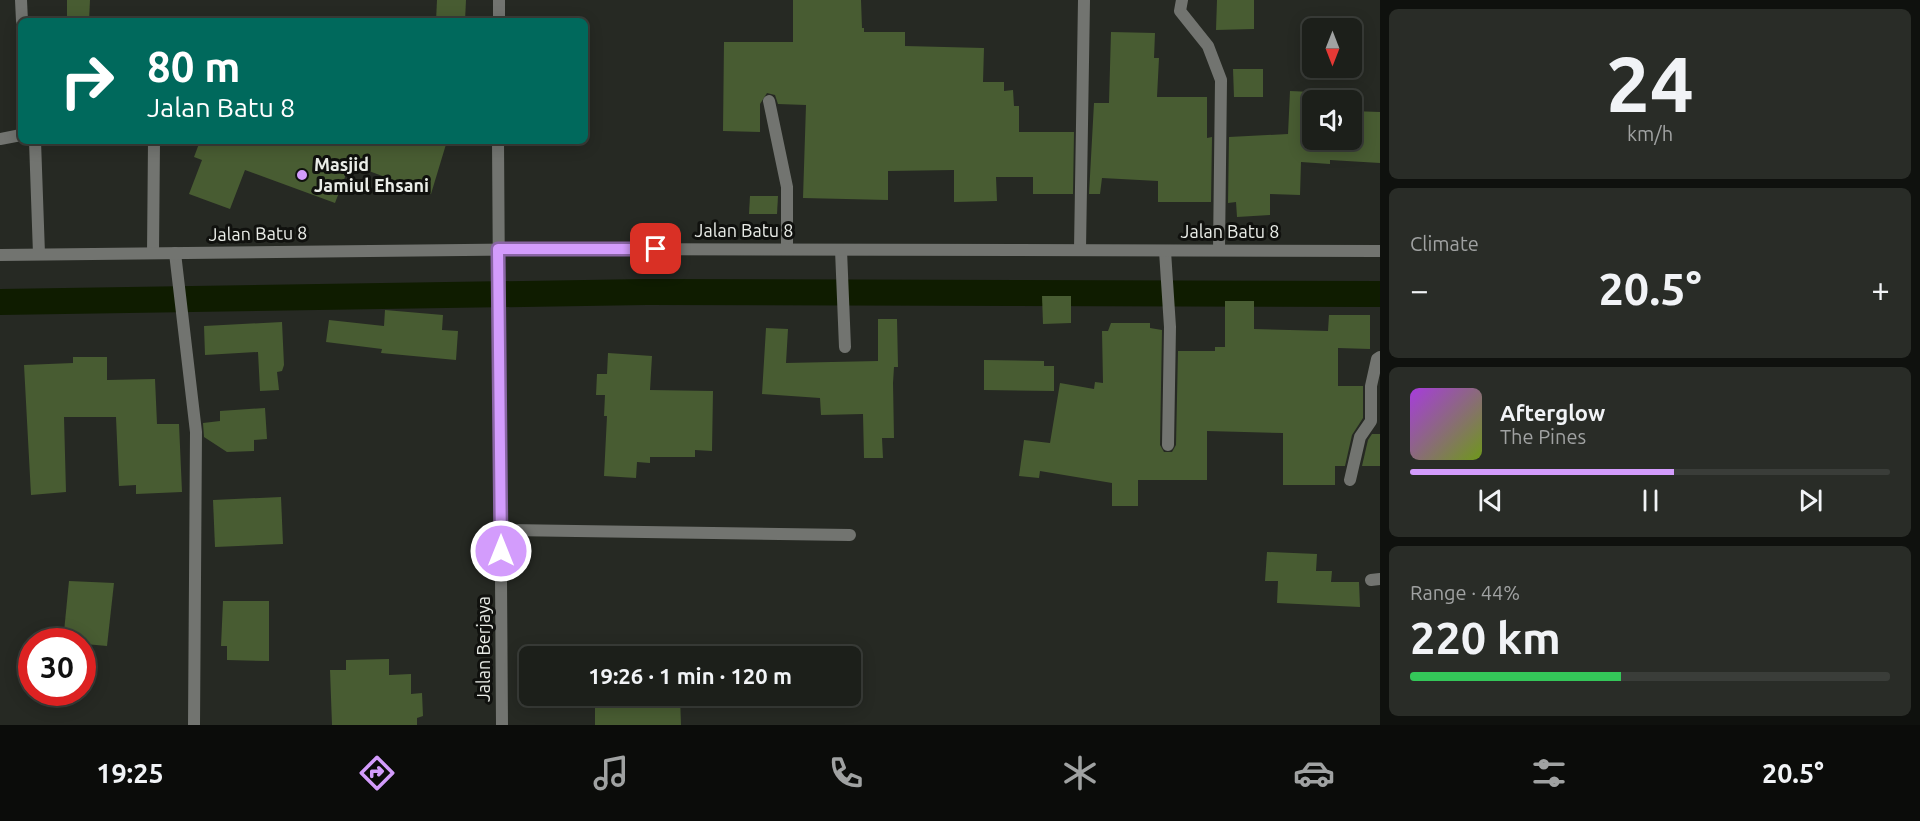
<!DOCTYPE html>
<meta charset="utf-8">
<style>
:root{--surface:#1c1f1a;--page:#292c27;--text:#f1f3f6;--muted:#a0a2a2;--line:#3a3d39;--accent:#d39cfc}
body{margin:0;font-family:Ubuntu,sans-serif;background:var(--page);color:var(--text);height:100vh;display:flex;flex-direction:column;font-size:22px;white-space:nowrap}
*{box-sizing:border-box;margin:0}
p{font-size:20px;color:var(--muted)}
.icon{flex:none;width:33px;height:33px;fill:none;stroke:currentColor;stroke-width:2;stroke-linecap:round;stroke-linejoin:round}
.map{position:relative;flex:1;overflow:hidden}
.panel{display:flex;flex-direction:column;gap:9px;padding:9px;background:#0f110e;width:540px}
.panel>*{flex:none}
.banner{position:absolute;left:18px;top:18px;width:570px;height:126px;border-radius:9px;box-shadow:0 3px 15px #0003,0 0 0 2px var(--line);background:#00695c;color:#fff;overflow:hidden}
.needle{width:39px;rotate:180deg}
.tools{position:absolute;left:1302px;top:18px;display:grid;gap:12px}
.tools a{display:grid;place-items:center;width:60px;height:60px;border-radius:9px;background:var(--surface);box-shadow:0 3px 15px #0003,0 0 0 2px var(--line);font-size:30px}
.speed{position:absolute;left:18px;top:628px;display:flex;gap:12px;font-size:30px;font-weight:700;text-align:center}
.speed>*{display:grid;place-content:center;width:78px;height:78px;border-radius:50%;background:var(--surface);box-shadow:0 3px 15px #0003,0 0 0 2px var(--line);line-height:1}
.speed .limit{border:9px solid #d22;background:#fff;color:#111}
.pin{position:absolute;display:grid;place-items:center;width:51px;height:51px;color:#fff;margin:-26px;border-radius:12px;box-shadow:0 3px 9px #0006}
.me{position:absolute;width:66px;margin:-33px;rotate:0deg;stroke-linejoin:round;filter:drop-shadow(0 0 4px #0008)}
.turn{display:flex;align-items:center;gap:21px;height:126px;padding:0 30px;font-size:27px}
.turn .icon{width:78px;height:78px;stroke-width:2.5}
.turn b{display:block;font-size:42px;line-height:51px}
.big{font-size:45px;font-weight:700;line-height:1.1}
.panel .tile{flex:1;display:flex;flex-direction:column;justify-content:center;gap:9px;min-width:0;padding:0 21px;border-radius:9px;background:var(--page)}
.panel .dial{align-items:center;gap:0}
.dial b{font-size:78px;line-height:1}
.song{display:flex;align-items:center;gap:18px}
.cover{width:72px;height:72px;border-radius:9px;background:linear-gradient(135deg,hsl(280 70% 55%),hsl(80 70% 35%))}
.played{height:6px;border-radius:3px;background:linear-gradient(90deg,var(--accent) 55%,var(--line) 55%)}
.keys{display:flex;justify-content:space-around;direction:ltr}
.heat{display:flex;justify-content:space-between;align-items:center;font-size:33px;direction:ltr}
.charge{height:9px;border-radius:4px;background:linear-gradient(90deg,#34c759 44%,var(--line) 0)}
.trip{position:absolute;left:519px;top:646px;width:342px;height:60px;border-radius:9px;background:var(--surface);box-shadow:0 3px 15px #0003,0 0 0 2px var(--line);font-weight:700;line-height:60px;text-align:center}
.dock{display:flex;height:96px;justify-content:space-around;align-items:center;background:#0b0c0a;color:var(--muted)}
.dock .icon{width:42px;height:42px}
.dock .active{color:var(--accent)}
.dock b{font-size:27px;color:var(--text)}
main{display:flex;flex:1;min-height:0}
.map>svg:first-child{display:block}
</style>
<main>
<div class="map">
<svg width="1380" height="725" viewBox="0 0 1380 725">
<rect width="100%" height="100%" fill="#262923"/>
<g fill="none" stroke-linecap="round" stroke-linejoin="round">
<path stroke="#0f1c00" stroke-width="26" d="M0,302L646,292L1380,294"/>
</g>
<g fill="#485c32">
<path d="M67,0H90L89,21H67Z"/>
<path d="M437,0H466L465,21H436Z"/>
<path d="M793,0H861L862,28H864V32H905V46L984,48L983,82H1004V91L1013,90L1014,106H1019V132H1074L1073,194H1033V177H996L997,201L954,202V170L888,171V200L803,198L806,105L778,104L775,95L767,93L760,104V132L723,131L724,42H793Z"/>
<path d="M1217,0H1254V29L1216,30Z"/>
<path d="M1111,32L1155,33L1154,58H1159L1157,97H1207V138L1212,137L1211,202H1158V181L1102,178L1100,194H1089L1094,103H1109Z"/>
<path d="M1233,69H1263V97H1234Z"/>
<path d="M1290,91L1312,92V140H1352V111L1380,112V163L1330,160V164L1301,162L1300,195L1270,194V215L1237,217L1236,202L1228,203L1229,137L1288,134Z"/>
<path d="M200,141H447L431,194L350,164L335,203L245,170L230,209L189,194L202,160L194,157Z"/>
<path d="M750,196H778L777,214H749Z"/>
<path d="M1042,296H1071V323L1043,324Z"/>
<path d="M1225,301H1254V329L1328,331L1329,315H1370V349L1338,348V386H1363V418L1352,435L1345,466H1335V485H1283V433L1207,431V480H1138V506H1112V483L1040,471L1039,478L1019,476L1024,440L1050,443L1060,383L1094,389L1095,382L1103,383L1102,331H1108L1111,323H1150V328L1162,330L1160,445L1164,452H1172L1176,445L1178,351H1215V347H1225Z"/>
<path d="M385,310L443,315L442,330L458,331L456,360L381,353L382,349L326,342L329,320L384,326Z"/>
<path d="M878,319H897L898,367H894L893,383L894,438H882L883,458H864L863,414L821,415L820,398L762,394L766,328L788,329L786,363L878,361Z"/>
<path d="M282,322L284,365L282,371L277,372L279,390L260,391L258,352L205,355L204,326Z"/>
<path d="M608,353L652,356L650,390L713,391L712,451L695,450V457H650V463L637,462L636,478L604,476L607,416H604L605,395H596L597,374H607Z"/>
<path d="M73,357H107V380L155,379L157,424H179L182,492L136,494V485L119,486L116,417H64L66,492L31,495L24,365L73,363Z"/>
<path d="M984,360L1044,361V366H1054V391L984,390Z"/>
<path d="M265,408L267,439L254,440V451L227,452L204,437L203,423L220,421V411Z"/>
<path d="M1372,434H1380V466H1362L1368,440Z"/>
<path d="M281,497L283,544L215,547L213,500Z"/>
<path d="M1267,552L1317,554L1316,571H1332L1331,582H1359L1360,607L1277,603L1278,581H1265Z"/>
<path d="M69,581L114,583L107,646L63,642Z"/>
<path d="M223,601H269V661L227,660V646H221Z"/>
<path d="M389,659V675L411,674V694L422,693L423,716L417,718V725H332L330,670H346V660Z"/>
<path d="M595,696H680L681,725H595Z"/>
</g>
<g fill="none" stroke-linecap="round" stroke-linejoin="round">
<g stroke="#727470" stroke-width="12">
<path d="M21,0L22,21"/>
<path d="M769,101L787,187V249"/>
<path d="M0,139L21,135"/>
<path d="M35,141L39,254"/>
<path d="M153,253L154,141"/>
</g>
<g stroke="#727470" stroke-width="12">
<path d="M1182,0L1180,11L1208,46L1221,80L1219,250"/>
<path d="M499,21V0"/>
<path d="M498,141L502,725"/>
<path d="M1080,249L1084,0"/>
<path d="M841,250L845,347"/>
<path d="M1165,251L1170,327L1168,445"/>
<path d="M175,253L196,432L194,725"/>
<path d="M1350,480L1360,437L1371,421V386L1377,359L1380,357"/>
<path d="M501,530L850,535"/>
<path d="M1371,580L1380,579"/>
</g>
<path stroke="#727470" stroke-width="12" d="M0,255L569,249L1380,251"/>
</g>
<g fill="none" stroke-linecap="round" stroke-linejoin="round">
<defs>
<path id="route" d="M501,551L498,249H656"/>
</defs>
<use href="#route" stroke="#8965a4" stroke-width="15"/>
<use href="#route" stroke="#d39cfc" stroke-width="10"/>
</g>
<circle fill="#d39cfc" stroke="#10110e" stroke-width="2" cx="302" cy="175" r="6"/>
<g text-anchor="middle" stroke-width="6" stroke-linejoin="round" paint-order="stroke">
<g font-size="18" font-weight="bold" fill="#eaede8" stroke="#10110e" text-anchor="start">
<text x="314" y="171">Masjid<tspan x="314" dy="21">Jamiul Ehsani</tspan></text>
</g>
<g font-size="18" fill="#eaede8" stroke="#10110e">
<text x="744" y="237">Jalan Batu 8</text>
<text x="1230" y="238">Jalan Batu 8</text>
<text transform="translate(258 234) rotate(-1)" y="6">Jalan Batu 8</text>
<text transform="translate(484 649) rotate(-90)" y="6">Jalan Berjaya</text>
</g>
</g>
</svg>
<div class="tools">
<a><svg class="needle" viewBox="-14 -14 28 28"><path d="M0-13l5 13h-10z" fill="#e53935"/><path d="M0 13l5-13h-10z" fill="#a0a2a2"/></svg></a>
<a><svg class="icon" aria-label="sound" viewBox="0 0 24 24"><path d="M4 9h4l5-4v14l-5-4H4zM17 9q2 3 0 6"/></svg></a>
</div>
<div class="speed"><div class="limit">30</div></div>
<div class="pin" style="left:656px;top:249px;background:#d93025"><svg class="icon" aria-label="arrive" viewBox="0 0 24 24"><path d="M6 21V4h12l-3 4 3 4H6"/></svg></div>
<svg class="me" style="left:501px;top:551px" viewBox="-20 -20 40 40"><circle r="17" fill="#d39cfc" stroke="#fff" stroke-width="3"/><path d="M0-11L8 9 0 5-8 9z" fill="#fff"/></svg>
<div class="trip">19:26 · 1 min · 120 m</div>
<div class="banner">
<div class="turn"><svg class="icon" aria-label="right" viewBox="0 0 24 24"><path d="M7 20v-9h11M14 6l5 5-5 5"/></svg><div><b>80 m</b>Jalan Batu 8</div></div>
</div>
</div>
<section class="panel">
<div class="tile dial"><b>24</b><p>km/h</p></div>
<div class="tile"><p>Climate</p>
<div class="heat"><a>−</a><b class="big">20.5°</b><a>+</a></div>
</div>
<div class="tile">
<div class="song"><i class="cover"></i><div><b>Afterglow</b><p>The Pines</p></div></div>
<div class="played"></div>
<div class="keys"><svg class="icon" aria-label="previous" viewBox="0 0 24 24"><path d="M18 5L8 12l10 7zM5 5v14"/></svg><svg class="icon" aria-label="pause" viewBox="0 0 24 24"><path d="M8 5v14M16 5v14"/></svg><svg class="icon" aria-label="next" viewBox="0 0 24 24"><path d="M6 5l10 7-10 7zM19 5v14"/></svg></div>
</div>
<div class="tile"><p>Range · 44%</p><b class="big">220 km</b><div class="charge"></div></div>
</section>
</main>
<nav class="dock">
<b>19:25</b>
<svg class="icon active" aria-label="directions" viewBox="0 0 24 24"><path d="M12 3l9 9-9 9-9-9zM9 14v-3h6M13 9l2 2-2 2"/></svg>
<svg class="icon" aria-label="music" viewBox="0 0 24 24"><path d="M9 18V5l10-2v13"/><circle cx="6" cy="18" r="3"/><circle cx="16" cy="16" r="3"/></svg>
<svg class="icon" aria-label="phone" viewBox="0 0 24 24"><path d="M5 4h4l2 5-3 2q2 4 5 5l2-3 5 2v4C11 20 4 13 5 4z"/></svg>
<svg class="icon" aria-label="climate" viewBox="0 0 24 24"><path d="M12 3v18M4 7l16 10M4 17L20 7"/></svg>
<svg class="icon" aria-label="car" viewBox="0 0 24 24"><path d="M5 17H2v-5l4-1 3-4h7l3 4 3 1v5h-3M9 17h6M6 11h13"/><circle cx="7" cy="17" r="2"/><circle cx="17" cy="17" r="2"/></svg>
<svg class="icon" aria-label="filters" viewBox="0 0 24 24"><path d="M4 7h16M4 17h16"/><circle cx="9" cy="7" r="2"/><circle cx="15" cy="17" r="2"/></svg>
<b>20.5°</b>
</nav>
